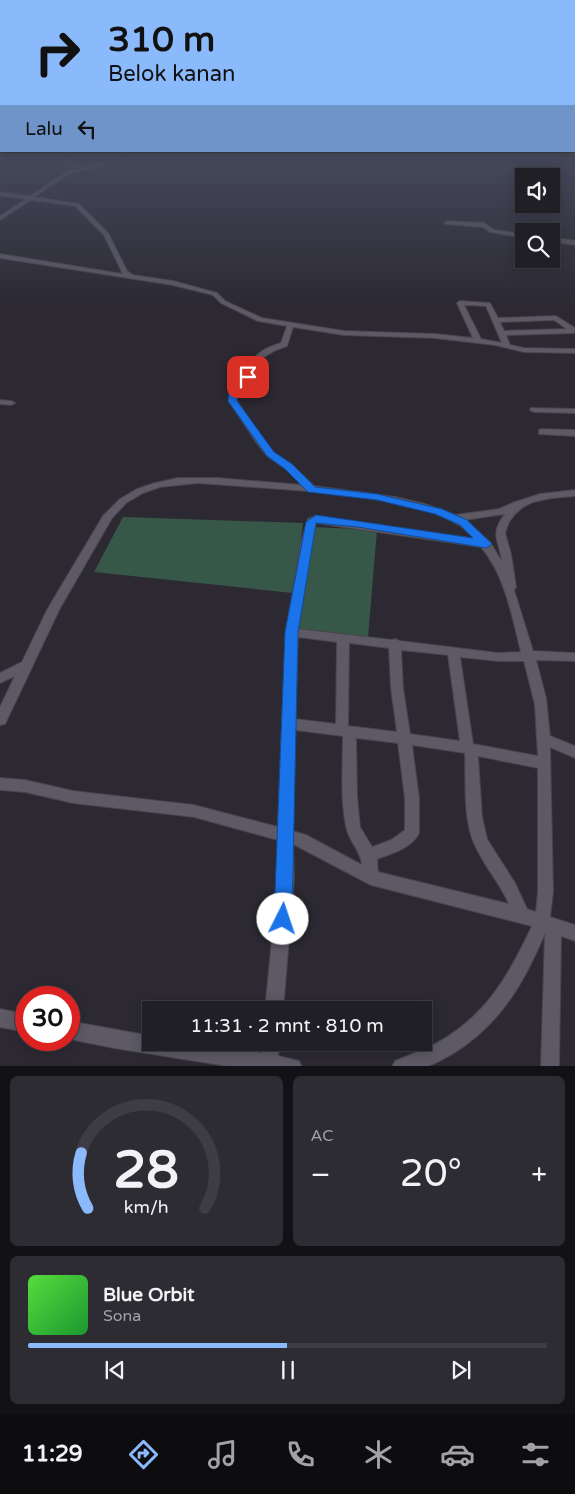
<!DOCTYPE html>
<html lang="id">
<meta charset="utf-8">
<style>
:root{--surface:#211f26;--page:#2d2c32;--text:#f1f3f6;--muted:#a2a2a7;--line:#3e3d43;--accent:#8abafc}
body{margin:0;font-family:"Varela Round",sans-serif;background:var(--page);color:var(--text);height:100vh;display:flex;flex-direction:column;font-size:19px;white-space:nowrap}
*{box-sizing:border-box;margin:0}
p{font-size:16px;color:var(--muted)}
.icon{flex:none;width:28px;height:28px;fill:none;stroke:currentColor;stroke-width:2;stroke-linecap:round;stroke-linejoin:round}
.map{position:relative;height:1066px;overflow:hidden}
.side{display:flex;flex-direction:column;gap:10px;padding:10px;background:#121115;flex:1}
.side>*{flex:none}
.banner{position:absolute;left:0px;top:0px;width:575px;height:152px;box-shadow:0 2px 12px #0003,0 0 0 1px var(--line);background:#8abafc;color:#111;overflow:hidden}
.tools{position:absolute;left:515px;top:168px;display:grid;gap:10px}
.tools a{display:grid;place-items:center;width:45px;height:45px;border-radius:0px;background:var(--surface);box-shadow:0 2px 12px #0003,0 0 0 1px var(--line);font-size:25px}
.speed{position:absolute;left:15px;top:986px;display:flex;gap:10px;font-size:25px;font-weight:700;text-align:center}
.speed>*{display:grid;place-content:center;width:65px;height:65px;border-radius:50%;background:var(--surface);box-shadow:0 2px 12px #0003,0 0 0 1px var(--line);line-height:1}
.speed .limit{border:8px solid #d22;background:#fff;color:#111}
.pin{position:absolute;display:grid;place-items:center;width:42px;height:42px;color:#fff;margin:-21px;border-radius:10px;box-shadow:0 2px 8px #0006}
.me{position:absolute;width:55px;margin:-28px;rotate:4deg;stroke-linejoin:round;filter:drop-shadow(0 0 4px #0008)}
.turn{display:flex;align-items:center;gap:18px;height:105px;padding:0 25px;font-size:22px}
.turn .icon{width:65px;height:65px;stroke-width:2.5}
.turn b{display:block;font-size:35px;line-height:42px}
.then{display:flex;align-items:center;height:48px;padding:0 25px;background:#0003;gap:10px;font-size:19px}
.big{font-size:38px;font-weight:600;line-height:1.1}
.side .widget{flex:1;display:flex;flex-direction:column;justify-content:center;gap:8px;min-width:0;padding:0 18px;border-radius:8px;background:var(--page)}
.side .dial{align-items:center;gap:0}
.dial svg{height:130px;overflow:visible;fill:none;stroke:var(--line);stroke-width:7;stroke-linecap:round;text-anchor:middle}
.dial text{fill:var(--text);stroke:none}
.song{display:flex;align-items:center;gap:15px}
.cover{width:60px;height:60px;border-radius:8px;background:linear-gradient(135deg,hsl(110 70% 55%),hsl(130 70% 35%))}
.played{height:5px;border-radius:2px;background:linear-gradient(90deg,var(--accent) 50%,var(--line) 50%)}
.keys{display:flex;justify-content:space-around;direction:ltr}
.heat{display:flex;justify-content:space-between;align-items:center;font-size:28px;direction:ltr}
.side .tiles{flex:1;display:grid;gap:10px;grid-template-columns:1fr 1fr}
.widget:last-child{grid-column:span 2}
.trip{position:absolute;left:142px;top:1001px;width:290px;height:50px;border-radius:0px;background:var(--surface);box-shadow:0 2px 12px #0003,0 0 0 1px var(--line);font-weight:600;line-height:50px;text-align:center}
.tabs{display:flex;height:80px;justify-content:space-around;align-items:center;background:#0d0c0f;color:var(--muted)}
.tabs .icon{width:35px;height:35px}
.tabs .current{color:var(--accent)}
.tabs b{font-size:22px;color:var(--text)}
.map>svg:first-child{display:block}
</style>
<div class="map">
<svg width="575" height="1067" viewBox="0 0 575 1067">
<rect width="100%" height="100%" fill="#2c2933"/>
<g fill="#375849">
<path d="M123,517L303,523L293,593L94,572Z"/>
<path d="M313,527L377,530L368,638L297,630Z"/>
</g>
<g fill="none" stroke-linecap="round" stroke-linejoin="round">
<defs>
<g id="minor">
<path d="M70,156H74L68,161L86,167L133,156H140L71,173L34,197L79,204L108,233L127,271L133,275L173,281L217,293L225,301L262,318L344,331L435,334L473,338L457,303L460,301L490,303L498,318L556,316L575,328L574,333L506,335L510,345L524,348L575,349V353L524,352L495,345L435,338L344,335L293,327L287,346L274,351L261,359L256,365L253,377L237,385V401L262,438L273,452L292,465L314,486L395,497L425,504L455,515L499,509L515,502L540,494L575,490V496L552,498L533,502L523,507L515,514L509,522L505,533L511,554L516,587L514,590L533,651L575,653V661L536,660L546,698L550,736L575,746V758L550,747L553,892L550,917L575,925V941L561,936L559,1067H541L545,933C524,983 501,1023 454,1053C446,1057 436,1064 427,1066C416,1067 403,1067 392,1067L395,1061C409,1055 424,1050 437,1043C486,1016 509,975 532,926L371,885L293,844L294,879L283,1010H265L278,879V840L194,817L73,803L25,792L0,790V778L25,780L73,791L194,805L278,827L286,632L301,542L308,519L315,516L475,539L461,526L442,516L419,508L366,497L307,491L198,483L160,487L143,493L126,503L112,518L59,610L5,724L0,725V707L15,676L0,683V673L22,662L47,610L103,516L120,499L137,489L155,483L178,478H218L302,485L286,469L267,456L256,442L229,401L230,382L247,374C250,356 264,348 281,343L287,326L258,321L221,303L213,295L173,285L0,258V254L123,274L104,235L75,206L31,200L0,220V216L26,199L0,196V192L30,196L67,171L81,168L63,163V161ZM464,305L486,306L502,343L481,339ZM554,320L567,329L504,331L500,322ZM505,514C489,535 499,539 502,562L490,542L464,520ZM316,523L481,547C505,575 512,617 521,652L498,653L400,641L395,639L392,640L298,629L311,542ZM298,637L337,642L336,724L295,719ZM349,643L389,648L391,688L397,732L348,726ZM401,650L448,655L460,741L410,734L403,688ZM460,657L498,661H524L535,705L538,756L473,744ZM295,730L343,736C343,766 340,797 346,826C348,841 361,850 362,865L306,835L292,831ZM356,738L398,743L405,798V830L391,840L372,847L360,827L357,796ZM412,745L465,753C466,780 463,818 474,843C483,865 500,883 509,904L378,872L377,859C391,854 412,848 419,833V798ZM478,756L538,768V892L536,912L527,909L515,883L487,839L482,817Z"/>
<path d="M537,156L575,158V160L539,157Z"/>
<path d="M447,221L484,223L494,230L524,234V238L490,232L483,227L445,224L444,223Z"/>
<path d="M551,237L575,241V245L551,241Z"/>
<path d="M0,400L11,401L15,403L11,405L0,404Z"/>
<path d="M531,408L575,409V413L534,412L530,410Z"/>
<path d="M542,429L575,430V436L539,434V430Z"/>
<path d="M0,1009L26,1014V1032L0,1027Z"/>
<path d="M69,1021L151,1036V1042H193L261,1053L262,1042H280L278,1056L299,1061L302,1067H233L114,1048L69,1039Z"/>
</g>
</defs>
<use href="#minor" stroke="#47444d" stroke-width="2"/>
<use href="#minor" fill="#5d5965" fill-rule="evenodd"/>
</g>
<linearGradient id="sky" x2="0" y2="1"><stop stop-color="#18171c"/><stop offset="0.51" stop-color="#45495b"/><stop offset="1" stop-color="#45495b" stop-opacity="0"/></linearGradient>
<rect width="575" height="305" fill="url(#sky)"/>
<path fill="#1a73e8" stroke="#114b97" d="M248,374L251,375V379L238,385L237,401L274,452L292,464L315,487L377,494L442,509L467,520L492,544L486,548L358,527L316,523L298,632L292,919L289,926L283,928L277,926L274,919L285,632L306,522L316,515L473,538L460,525L435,514L377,500L308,492L285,469L267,456L228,401L230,382L236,377Z"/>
</svg>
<div class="tools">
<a><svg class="icon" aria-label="sound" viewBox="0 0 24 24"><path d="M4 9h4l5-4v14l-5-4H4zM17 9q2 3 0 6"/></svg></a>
<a><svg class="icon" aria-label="search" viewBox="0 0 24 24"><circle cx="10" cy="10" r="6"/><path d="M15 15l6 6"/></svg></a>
</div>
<div class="speed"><div class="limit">30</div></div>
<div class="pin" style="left:248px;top:377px;background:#d93025"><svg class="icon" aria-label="arrive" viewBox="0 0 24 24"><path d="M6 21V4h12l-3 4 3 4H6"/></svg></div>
<svg class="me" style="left:283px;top:919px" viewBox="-20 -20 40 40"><circle r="19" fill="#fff"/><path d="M0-13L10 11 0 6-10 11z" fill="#1a73e8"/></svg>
<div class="trip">11:31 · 2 mnt · 810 m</div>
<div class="banner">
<div class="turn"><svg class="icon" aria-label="right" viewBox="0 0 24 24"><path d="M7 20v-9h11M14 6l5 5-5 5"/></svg><div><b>310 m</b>Belok kanan</div></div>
<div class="then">Lalu<svg class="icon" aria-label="left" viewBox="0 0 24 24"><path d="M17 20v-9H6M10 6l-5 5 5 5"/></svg></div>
</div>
</div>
<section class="side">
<div class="tiles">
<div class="widget dial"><svg viewBox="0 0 100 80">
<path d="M14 69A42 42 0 1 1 86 69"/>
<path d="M14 69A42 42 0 0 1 10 35" stroke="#8abafc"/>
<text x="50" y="56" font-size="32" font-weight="700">28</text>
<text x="50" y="72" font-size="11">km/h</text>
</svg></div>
<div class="widget"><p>AC</p>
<div class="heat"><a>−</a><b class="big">20°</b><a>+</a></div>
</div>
<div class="widget">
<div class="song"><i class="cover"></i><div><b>Blue Orbit</b><p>Sona</p></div></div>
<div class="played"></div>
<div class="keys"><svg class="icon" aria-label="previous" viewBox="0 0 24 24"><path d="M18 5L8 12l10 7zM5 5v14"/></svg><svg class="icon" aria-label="pause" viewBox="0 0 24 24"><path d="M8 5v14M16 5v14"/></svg><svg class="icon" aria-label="next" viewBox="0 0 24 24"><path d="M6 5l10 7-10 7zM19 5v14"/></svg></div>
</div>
</div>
</section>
<nav class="tabs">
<b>11:29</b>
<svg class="icon current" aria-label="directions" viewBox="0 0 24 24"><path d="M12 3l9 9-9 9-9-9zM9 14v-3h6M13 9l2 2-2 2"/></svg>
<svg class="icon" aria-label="music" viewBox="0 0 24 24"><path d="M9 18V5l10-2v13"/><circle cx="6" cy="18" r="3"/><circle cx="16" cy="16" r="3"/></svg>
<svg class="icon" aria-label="phone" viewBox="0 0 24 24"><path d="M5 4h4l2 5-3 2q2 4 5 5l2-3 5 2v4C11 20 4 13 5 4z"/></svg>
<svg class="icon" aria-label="climate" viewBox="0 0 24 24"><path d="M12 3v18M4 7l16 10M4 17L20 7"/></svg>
<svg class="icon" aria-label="car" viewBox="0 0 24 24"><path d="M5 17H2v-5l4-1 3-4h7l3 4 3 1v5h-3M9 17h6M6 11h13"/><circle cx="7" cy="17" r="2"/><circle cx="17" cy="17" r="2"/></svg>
<svg class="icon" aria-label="filters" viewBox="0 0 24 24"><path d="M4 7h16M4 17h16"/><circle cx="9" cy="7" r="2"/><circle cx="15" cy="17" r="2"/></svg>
</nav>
